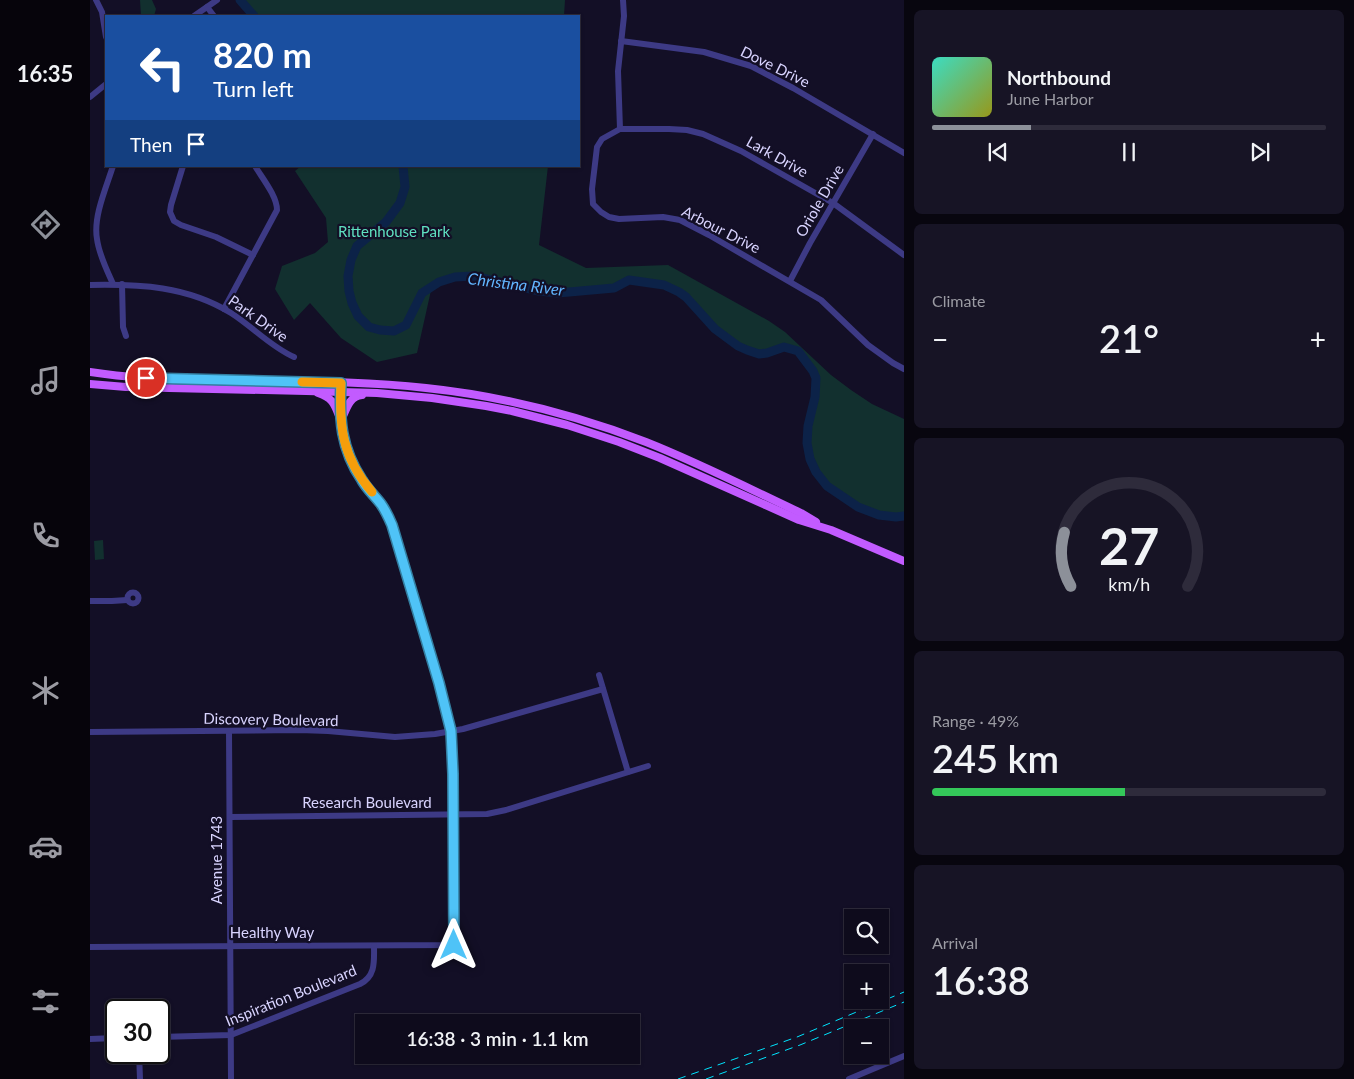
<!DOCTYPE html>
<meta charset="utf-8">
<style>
:root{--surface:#0e0b1c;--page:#171425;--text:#f1f3f6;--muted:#9b9ba3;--line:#2e2b3b;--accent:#8c9099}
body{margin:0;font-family:Lato,sans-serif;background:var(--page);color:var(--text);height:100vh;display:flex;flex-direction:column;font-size:19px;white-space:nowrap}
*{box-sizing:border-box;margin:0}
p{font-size:16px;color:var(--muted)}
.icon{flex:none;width:28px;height:28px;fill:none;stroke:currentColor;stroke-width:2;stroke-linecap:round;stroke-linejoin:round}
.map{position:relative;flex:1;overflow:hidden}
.panel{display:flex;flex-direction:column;gap:10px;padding:10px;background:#08060f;width:450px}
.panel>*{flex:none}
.top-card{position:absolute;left:15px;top:15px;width:475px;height:152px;border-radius:0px;box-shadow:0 1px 4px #0004,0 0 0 1px var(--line);background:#1a4fa0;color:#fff;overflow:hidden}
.controls{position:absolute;left:754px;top:909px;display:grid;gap:10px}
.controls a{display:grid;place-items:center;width:45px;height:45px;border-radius:0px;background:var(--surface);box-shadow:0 1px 4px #0004,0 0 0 1px var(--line);font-size:25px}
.speed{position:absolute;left:15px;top:999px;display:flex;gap:10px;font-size:25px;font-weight:700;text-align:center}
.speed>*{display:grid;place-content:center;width:65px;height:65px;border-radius:50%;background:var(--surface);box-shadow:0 1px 4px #0004,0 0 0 1px var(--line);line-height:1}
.speed .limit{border:2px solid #111;border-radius:8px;background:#fff;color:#111}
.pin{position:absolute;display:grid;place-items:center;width:42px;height:42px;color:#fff;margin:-21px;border:2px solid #fff;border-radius:50%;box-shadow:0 1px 5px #0007}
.me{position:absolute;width:55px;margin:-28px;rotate:0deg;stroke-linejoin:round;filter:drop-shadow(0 0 4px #0008)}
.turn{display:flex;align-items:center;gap:18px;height:105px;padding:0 25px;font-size:22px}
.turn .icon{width:65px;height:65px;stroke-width:2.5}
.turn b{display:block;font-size:35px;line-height:42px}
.then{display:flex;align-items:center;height:48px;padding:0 25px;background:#0003;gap:10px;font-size:19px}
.big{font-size:38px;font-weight:600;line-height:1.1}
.panel .tile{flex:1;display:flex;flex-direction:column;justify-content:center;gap:8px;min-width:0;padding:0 18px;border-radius:8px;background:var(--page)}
.panel .dial{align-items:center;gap:0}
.dial svg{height:130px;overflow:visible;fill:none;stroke:var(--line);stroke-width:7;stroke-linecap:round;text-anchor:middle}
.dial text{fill:var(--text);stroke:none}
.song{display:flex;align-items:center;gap:15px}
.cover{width:60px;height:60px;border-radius:8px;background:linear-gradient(135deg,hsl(170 70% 55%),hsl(60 70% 35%))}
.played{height:5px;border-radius:2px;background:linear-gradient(90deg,var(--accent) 25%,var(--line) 25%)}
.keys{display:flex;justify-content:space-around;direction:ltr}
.heat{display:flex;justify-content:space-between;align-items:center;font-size:28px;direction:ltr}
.charge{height:8px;border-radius:4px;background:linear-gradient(90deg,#34c759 49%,var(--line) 0)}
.trip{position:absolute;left:265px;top:1014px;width:285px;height:50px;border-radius:0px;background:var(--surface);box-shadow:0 1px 4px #0004,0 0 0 1px var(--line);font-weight:600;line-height:50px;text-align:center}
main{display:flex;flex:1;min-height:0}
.dock{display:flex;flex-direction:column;width:90px;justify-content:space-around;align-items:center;background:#06040b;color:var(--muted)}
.dock .icon{width:35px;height:35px}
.dock .selected{color:var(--accent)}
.dock b{font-size:22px;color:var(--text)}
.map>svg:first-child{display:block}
</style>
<main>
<nav class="dock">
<b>16:35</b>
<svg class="icon selected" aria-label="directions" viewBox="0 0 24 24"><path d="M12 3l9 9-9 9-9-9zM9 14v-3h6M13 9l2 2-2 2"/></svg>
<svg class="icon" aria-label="music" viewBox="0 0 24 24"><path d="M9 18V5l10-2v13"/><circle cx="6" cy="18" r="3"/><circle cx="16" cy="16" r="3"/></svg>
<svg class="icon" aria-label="phone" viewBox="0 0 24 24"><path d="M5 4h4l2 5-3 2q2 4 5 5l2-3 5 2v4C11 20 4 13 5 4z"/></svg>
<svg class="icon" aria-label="climate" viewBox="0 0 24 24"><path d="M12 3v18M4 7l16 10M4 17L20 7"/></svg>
<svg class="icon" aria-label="car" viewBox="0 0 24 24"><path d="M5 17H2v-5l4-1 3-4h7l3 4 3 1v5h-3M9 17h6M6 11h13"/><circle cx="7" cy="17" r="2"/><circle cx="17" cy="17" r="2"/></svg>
<svg class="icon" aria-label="filters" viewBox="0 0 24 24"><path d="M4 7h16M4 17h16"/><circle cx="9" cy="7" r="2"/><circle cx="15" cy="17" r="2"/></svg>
</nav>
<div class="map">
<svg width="814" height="1079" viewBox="0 0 814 1079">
<rect width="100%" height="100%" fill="#130f26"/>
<g fill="#12302f">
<path d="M50,0H62L66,9L64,16H51Z"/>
<path d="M150,0H475L474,16H164Z"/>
<path d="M211,166H458L449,245L496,268L578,265L679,321L695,332L741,375L761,390L782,404L814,419V515H789L737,486L717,443L718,426L725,397L726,378L723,371L708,351L694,347L677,353L669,354L657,350L648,346L625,329L596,297L588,292L567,284L539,280L524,288L503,290L468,293L449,291L383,276L365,277L349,282L342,286L327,353L287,362L251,338L220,303L204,320L185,289L192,266L225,253L238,242L236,218L205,171Z"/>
<path d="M13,540L14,559L5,560L4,541Z"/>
</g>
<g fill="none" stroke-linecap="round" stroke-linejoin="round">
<g stroke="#0c2248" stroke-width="9">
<path d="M150,0L164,16"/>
<path d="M313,166L315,187L310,203L296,222L267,246L261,260L258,276L259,291L262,303L268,316L279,327L290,330L304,331L316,325L332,293L349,282L365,277L383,276L449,291L468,293L524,288L539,280L574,285L589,292L596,297L625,329L648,346L657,350L669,354L677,353L694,347L708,351L723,371L726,378L725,397L718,426L717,443L720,459L726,472L737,486L768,507L789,515L806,517L814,516"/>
</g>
<g stroke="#3d3a85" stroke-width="6">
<path d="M6,0L12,12L16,37"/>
<path d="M117,7L124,16"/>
<path d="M104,16L127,0"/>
<path d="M531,41L614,52L661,66L703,88L814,153"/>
<path d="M0,97L16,84"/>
<path d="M530,129L528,71L534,16L533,0"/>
<path d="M23,166C16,188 3,217 7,239C9,255 17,270 23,284"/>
<path d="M93,166L81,205L80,212L84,221L91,225L126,237L163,255"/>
<path d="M814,255L743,203L651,151L613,134L597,130L579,129H530L512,139L507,147L502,189L503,204L511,212L519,217L529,219L573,217L590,220L619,235L731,300L778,345L803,363L814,369"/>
<path d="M700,281L720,243L783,134"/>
<path d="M32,284L33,327L36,336"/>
<path d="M0,285C50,284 97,286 141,313C163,327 181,347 204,357"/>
<path d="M134,309L187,210C187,196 172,178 165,166"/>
<circle cx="43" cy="598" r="5.5"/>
<path d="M0,601H22L37,600"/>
<path d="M509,675L538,772"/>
<path d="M139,731L141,1079"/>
<path d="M0,732L210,730L238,731L305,737L345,734L373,729L513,689"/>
<path d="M140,817L397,814L416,810L558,766"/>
<path d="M0,947L364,945L363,775L361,731L349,683L302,525C299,518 296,511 291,504C285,496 277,489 272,480C251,449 249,419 251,383"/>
<path d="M69,1037L141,1035L270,984C286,976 284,961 284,946"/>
<path d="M0,1039L26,1038"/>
<path d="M49,1052L50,1079"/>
<path d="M759,1079L814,1056"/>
</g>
<g stroke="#c25bff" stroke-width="8">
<path d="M0,372C37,378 75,379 113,380C188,382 263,380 336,388C412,396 486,415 556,442C609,463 660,489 711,513L726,522"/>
<path d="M0,384L36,387L216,391L287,393L342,398L396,406L422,411L477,425L529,442L570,458L709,520L741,530L814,561"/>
<path d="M228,393C244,398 245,406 251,421"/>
<path d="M251,421C256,410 259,396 272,395"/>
</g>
<g stroke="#00e5ff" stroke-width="1" stroke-dasharray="8 6" stroke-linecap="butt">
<path d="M588,1079L707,1037L814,992"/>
<path d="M616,1079L710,1045L814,1002"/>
</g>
</g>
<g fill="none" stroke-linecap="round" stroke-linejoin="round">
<defs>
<path id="route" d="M56,378L251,383C249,419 251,449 272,480C277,489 285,496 291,504C296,511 299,518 302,525L349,683L361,731L363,774L364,945"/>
</defs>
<use href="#route" stroke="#337fa1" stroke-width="12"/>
<use href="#route" stroke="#4fc3f7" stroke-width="9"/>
<path stroke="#f59e0b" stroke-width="9" d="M212,382L251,383C249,427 252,457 282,492"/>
</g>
<g text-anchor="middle" stroke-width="4.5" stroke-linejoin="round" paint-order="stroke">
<g font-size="15" fill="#d9d4ff" stroke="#130f26">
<text transform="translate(685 67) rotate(26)" y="5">Dove Drive</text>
<text transform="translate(687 157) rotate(29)" y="5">Lark Drive</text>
<text transform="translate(730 201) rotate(-60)" y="5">Oriole Drive</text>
<text transform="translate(631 230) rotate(27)" y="5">Arbour Drive</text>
<text transform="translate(168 319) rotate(35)" y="5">Park Drive</text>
<text transform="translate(181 720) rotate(1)" y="5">Discovery Boulevard</text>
<text x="277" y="808">Research Boulevard</text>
<text transform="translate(127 860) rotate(-90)" y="5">Avenue 1743</text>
<text x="182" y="938">Healthy Way</text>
<text transform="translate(201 996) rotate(-22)" y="5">Inspiration Boulevard</text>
</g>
<g font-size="15" fill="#5fe0c0" stroke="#130f26">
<text x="304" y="237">Rittenhouse Park</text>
</g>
<g font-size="16" font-style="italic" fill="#62b6ff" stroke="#130f26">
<text transform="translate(426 284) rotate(7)" y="6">Christina River</text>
</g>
</g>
</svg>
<div class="controls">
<a><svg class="icon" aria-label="search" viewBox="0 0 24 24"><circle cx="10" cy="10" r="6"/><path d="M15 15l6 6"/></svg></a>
<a>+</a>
<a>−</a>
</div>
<div class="speed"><div class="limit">30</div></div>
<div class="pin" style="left:56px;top:378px;background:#d93025"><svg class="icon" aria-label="arrive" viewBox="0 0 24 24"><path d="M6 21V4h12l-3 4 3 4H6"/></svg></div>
<svg class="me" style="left:364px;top:945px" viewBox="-20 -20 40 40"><path d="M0-17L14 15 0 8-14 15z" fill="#4fc3f7" stroke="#fff" stroke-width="4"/></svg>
<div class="trip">16:38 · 3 min · 1.1 km</div>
<div class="top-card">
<div class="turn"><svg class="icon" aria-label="left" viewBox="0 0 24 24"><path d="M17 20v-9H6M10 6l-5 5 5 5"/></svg><div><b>820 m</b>Turn left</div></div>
<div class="then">Then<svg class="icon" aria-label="arrive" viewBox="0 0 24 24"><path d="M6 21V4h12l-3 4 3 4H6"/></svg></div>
</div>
</div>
<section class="panel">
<div class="tile">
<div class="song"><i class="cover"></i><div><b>Northbound</b><p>June Harbor</p></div></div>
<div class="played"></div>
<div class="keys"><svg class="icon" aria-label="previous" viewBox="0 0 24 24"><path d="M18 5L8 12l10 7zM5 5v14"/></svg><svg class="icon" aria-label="pause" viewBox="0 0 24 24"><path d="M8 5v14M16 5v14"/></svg><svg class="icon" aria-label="next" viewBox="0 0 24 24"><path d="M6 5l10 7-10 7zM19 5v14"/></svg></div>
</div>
<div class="tile"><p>Climate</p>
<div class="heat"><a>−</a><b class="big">21°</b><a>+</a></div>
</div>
<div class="tile dial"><svg viewBox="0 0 100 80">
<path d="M14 69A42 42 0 1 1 86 69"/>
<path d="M14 69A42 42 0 0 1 10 36" stroke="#8c9099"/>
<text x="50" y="56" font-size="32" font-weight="700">27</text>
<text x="50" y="72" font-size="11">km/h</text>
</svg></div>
<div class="tile"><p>Range · 49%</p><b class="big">245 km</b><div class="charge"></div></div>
<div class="tile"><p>Arrival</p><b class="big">16:38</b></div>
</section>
</main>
